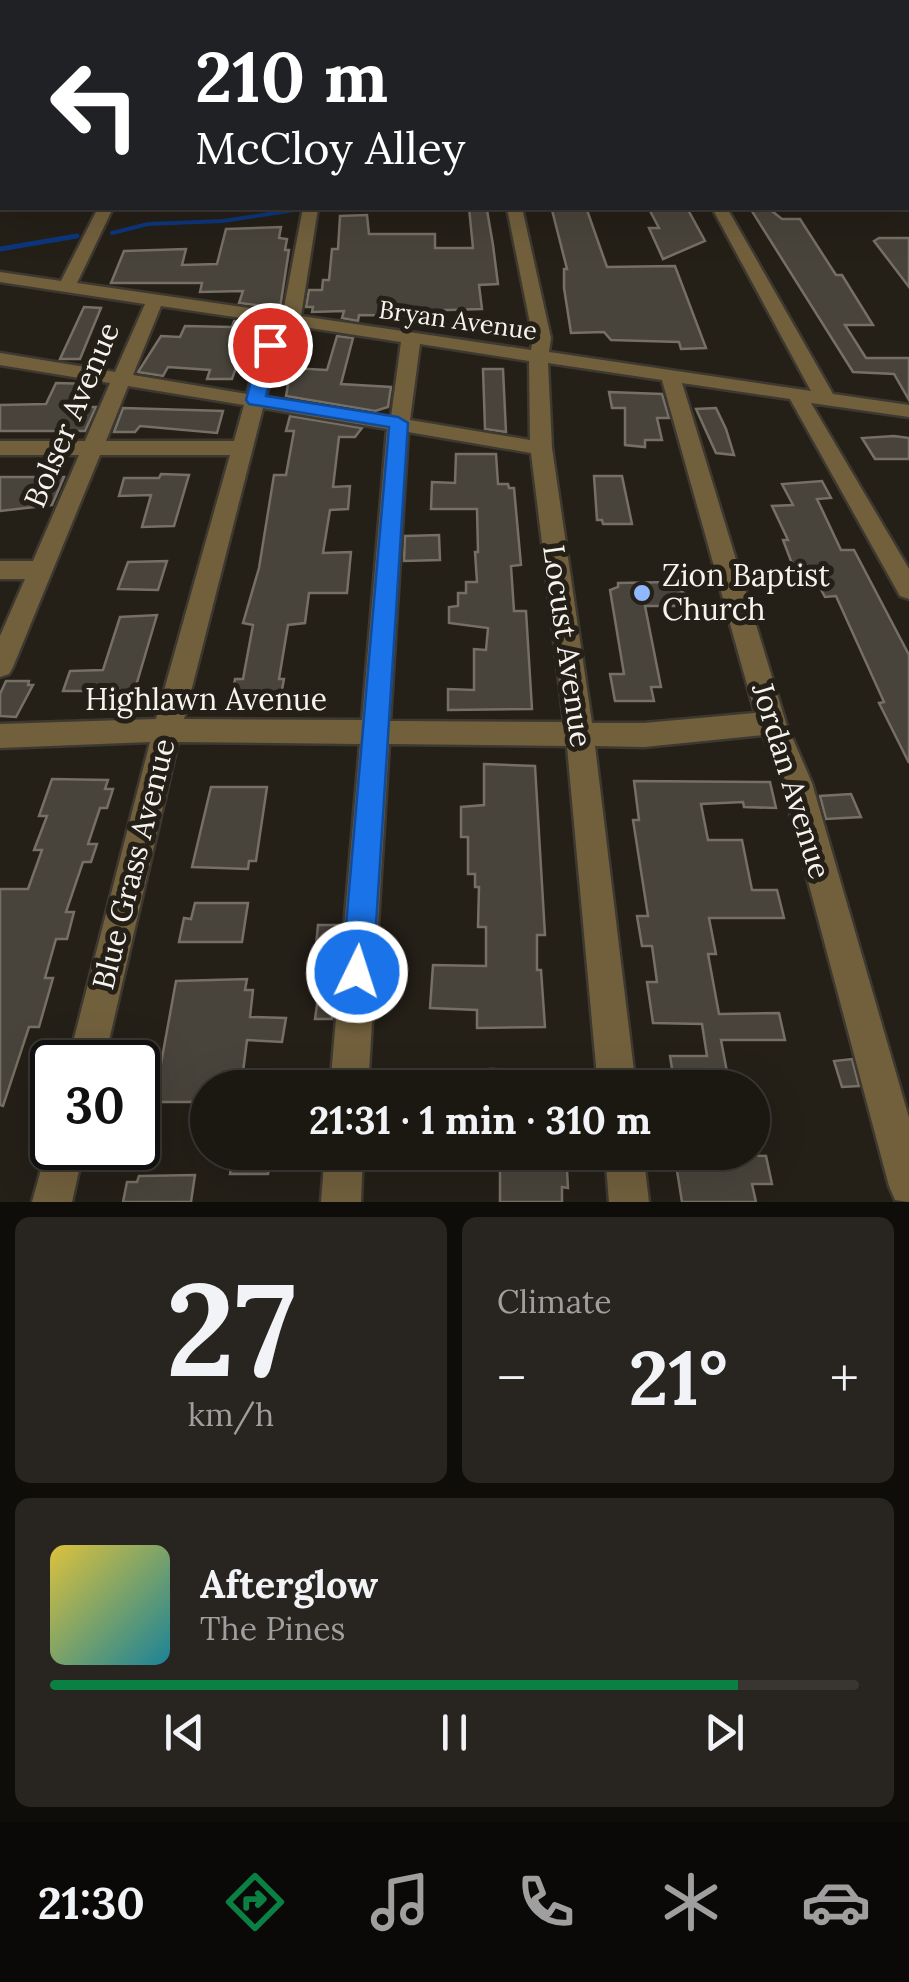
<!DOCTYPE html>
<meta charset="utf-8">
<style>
:root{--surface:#1b1711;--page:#28241f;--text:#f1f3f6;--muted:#a09f9f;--line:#393631;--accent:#0b8043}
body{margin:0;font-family:Lora,serif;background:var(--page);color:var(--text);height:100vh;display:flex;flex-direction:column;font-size:38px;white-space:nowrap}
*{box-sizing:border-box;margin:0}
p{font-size:32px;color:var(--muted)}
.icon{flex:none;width:55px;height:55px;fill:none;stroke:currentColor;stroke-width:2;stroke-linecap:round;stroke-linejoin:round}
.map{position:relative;height:1202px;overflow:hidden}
.details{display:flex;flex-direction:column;gap:15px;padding:15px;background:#0f0d09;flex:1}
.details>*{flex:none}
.guide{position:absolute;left:0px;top:0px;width:910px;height:210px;box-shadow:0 10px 40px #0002,0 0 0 2px var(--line);background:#202124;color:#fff;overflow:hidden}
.speed{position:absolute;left:30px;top:1040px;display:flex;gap:20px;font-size:50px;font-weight:700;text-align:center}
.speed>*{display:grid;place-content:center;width:130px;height:130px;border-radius:50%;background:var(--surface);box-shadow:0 10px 40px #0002,0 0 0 2px var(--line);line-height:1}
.speed .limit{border:5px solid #111;border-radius:15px;background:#fff;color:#111}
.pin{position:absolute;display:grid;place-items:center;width:85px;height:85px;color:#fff;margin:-42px;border:5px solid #fff;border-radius:50%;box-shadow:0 2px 10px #0007}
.me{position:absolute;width:110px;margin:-55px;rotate:4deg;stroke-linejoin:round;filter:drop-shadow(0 0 8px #0008)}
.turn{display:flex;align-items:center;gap:35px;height:210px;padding:0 30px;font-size:45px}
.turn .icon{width:130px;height:130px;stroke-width:2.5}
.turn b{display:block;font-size:70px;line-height:85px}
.big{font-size:75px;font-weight:700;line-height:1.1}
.details .widget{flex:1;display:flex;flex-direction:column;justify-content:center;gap:15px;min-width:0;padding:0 35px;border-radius:15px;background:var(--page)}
.details .dial{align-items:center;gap:0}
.dial b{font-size:130px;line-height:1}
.song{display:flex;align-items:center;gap:30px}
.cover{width:120px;height:120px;border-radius:15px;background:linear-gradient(135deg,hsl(50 70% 55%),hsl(190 70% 35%))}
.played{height:10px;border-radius:5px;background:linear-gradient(90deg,var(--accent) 85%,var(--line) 85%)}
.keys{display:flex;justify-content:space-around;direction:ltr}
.heat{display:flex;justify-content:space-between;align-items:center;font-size:55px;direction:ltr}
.details .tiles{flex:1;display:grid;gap:15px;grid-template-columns:1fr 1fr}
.widget:last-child{grid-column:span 2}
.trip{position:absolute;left:190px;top:1070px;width:580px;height:100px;border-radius:50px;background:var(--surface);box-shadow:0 10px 40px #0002,0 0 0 2px var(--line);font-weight:700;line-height:100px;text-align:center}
.menu{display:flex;height:160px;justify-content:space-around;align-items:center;background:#0b0907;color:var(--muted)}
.menu .icon{width:70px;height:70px}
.menu .active{color:var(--accent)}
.menu b{font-size:45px;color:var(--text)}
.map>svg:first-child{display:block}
</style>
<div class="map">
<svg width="909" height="1202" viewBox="0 0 909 1202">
<rect width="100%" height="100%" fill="#241f17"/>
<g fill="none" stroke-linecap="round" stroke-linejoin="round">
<g stroke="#0d367b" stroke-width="4">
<path d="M112,233L148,224L223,221L295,210"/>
<path d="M71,237L77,236"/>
</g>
<path stroke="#0d367b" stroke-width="5" d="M0,249L77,236"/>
</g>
<g fill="#49443b" stroke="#756f65" stroke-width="2.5">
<path d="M469,208L487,210L493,245L498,284L479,285L482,309L414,311V316L359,315L358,321L342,318L344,311L312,312L313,307H306L309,290H322L323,280H329L332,249H338L340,216L367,215L369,234H435V248H473Z"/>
<path d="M665,208H687L705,241L663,259L649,228H659L650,211Z"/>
<path d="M750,208H768L782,219H800L836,275H842L873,325H845L866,358H909V400L894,374L853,372Z"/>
<path d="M552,210H587L607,267L675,266L706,348L681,349L679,342L611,340L604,332L571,333L564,288V269H567Z"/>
<path d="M281,227L279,238L287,239L285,250H289L280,308L239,303L243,291L200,292L202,283H111L124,251L186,249L182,265L217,264L226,229Z"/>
<path d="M879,238H909V287L874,241Z"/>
<path d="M84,307L101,308L80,359H60Z"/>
<path d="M234,321L252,323L232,379H207L210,370L168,367L163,376L138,372L161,336L180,337L185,326L232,327Z"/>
<path d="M337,336L353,338L341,384L391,387L388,407L375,411L286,396L291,368L327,370Z"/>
<path d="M483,369H503L506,432L485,429Z"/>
<path d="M56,383L91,384L82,407H96L85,431H0V405L46,404Z"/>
<path d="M609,392L662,394L669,418H657L662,440H645V447L625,445V408H612Z"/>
<path d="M123,408L223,411L217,433L140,426L135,432H114Z"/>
<path d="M716,408L726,429L734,455L716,453L696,409Z"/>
<path d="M290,416L362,428L355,437H339L333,487L350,486L348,509L330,510L323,553L351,552L347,593H309L305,623L288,625L279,679H284L280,700L230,706L235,679H243L253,625L243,623L259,568L274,475H286L294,431H286Z"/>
<path d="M894,436L909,438V459H875L862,438Z"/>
<path d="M456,454H496L498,484H508L509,488H514L521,565L511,566L514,611H526L532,709L448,710V689L474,690V649L486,650L488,628L449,623V607L458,606V593H466V582H477L475,552H478L477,509H431L432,482L455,483Z"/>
<path d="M161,474L189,475L174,526L142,527L151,495L119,496L124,478H159Z"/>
<path d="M594,476H622L632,524H603L602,520H597Z"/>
<path d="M0,477H64L52,505L0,511Z"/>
<path d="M822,481L831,498L817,499L841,550H854L909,655V763L879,703L884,702L836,596L825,597L817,582H799L783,540H788L772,506L793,505L782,484Z"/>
<path d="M439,535L440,560L404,561L405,536Z"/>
<path d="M167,561L158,590L118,589L128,562Z"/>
<path d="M669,582L684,593L676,606H645L661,687H651L654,701H615L610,674H624L610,590L618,587V583Z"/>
<path d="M157,615L133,696L87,697L89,691H63L70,671L103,670L120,617Z"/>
<path d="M6,681H29L28,685H33L16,717L0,716V694Z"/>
<path d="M484,764L535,766L545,935H537V970H541L545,1027L477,1028V1010L430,1008L433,965L486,966V927H478L479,887H475V874H468V837H461V807L484,805Z"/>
<path d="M52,779L108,780L105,789H113L107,808H100L88,844H97L91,862H83L66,912H74L67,939H56L45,978H53L39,1027H29L3,1106L0,1105V889H28L42,850H34L47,816H39Z"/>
<path d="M634,781L770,782L776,808L744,807L743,802L701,804L708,840H742L752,890H777L784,918H709L716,954H708L719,1014L779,1013L785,1040H721L730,1088H675L670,1056H707L702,1024L653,1023L647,982H657L652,946H642L637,916H648L633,820H639Z"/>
<path d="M211,787H267L256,861H249L248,869L192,867Z"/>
<path d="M851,794L861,817L826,819L820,796Z"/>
<path d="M195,903H248L242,942H179L184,918L191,919Z"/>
<path d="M318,925H340L332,1019H315L324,956H315Z"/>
<path d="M247,979L245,990H253L250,1017L286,1018L282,1042L247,1040L241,1088H208V1102H154L176,981Z"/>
<path d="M852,1059L859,1086L842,1087L834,1061Z"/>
<path d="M490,1069L560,1071L561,1088H490Z"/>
<path d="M234,1152H271L268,1174H230Z"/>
<path d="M509,1152H566L568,1188L562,1187V1202H500V1169H509Z"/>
<path d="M674,1152L766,1156L772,1184H752L756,1202H682Z"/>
<path d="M195,1175L191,1202H123L127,1182H137L139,1176Z"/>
</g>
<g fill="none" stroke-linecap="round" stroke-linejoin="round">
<defs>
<g id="minor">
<path d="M295,0H409L294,2Z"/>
<path d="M469,0H479L480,2H470Z"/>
<path d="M871,0H884L885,2H873Z"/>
<rect x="0" y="7" width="2" height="6"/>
<rect x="908" y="17" width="1" height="7"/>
<rect x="908" y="39" width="1" height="6"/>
<rect x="0" y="52" width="2" height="6"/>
<path d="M2,86V96L0,97V87Z"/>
<rect x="908" y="94" width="1" height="8"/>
<rect x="908" y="182" width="1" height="10"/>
<path d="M98,208H113L77,283L283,313L303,208H318L301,316L531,350L533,338L507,208H522L551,338L549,352L811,391L712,208H727L833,394L909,405V417L811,403L909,569V599L900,596L790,399L682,383L786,723L812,783L909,1118V1202L895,1200L889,1186L782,783L763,735L644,747L595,746L636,1088H598L567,746L389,744L368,1088H330L360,744L178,742L104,1062H68L150,742L0,748V724L156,719L230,455H100L13,667L9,674L0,677V636L25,579H0V561H33L79,455H0V441H85L110,383L0,365V353L115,372L145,304L0,282V272L61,281ZM161,306L267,322L247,394L133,375ZM284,324L401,342L391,417L266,397ZM420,344L529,361L530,440L410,420ZM548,363L662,380L755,713L644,723H592L552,448ZM128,386L244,405L234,441H106ZM263,408L387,429L362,720L184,719ZM408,432L531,453L564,722L390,721Z"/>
<path d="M51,1134L52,1148H84L72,1202H32Z"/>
<path d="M325,1152H363L361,1202H321Z"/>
<path d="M605,1152H643L649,1202H609Z"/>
</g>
</defs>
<use href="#minor" stroke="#3d3931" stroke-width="5"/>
<use href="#minor" fill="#72603d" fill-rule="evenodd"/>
</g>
<path fill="#1a73e8" stroke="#114b97" stroke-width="2.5" d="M270,340L278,345L266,396L398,417L408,423L373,972L368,983L357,988L346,983L342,972L389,427L249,404L246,400L261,345Z"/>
<circle fill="#8fb8fd" stroke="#241f17" stroke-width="4" cx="642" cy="593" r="10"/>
<g text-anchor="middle" stroke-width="10" stroke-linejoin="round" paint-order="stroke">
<g font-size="25" fill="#f7f4ef" stroke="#241f17">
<text transform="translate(458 320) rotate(8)" y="9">Bryan Avenue</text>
</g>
<g font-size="30" fill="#f7f4ef" stroke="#241f17">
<text transform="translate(72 415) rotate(-67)" y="10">Bolser Avenue</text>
<text transform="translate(567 646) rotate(82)" y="10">Locust Avenue</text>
<text x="206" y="710">Highlawn Avenue</text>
<text transform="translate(791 781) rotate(73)" y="10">Jordan Avenue</text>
<text transform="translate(134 864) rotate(-76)" y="10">Blue Grass Avenue</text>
</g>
<g font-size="30" fill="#f7f4ef" stroke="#241f17" text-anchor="start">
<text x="662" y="586">Zion Baptist<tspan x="662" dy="34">Church</tspan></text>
</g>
</g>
</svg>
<div class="speed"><div class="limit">30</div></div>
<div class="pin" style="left:270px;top:345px;background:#d93025"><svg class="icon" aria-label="arrive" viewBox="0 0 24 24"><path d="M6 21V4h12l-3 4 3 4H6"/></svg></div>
<svg class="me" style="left:357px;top:972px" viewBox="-20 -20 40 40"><circle r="17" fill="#1a73e8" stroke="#fff" stroke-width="3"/><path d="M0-11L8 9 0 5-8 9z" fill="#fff"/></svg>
<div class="trip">21:31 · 1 min · 310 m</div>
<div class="guide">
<div class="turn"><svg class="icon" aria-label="left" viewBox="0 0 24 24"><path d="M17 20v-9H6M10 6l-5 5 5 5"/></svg><div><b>210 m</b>McCloy Alley</div></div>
</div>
</div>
<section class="details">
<div class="tiles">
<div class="widget dial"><b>27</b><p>km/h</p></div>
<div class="widget"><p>Climate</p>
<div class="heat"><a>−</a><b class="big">21°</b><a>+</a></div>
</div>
<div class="widget">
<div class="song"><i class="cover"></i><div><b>Afterglow</b><p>The Pines</p></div></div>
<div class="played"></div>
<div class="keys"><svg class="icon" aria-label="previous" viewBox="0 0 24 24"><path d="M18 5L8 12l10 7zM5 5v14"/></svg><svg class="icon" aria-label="pause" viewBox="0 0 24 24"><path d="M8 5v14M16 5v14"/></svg><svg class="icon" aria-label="next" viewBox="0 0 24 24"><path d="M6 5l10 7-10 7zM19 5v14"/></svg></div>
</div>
</div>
</section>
<nav class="menu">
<b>21:30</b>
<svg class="icon active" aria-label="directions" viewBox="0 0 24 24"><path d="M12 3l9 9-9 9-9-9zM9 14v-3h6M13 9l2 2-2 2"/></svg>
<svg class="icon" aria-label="music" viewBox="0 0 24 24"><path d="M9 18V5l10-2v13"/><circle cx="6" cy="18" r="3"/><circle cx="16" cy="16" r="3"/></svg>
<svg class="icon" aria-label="phone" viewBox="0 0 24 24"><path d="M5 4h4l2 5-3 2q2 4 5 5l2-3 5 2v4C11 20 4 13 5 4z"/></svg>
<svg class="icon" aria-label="climate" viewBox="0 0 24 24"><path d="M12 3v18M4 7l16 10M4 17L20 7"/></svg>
<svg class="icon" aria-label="car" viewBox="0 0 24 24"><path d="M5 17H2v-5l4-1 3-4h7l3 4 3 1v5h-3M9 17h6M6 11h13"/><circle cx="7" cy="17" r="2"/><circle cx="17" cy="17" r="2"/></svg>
</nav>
